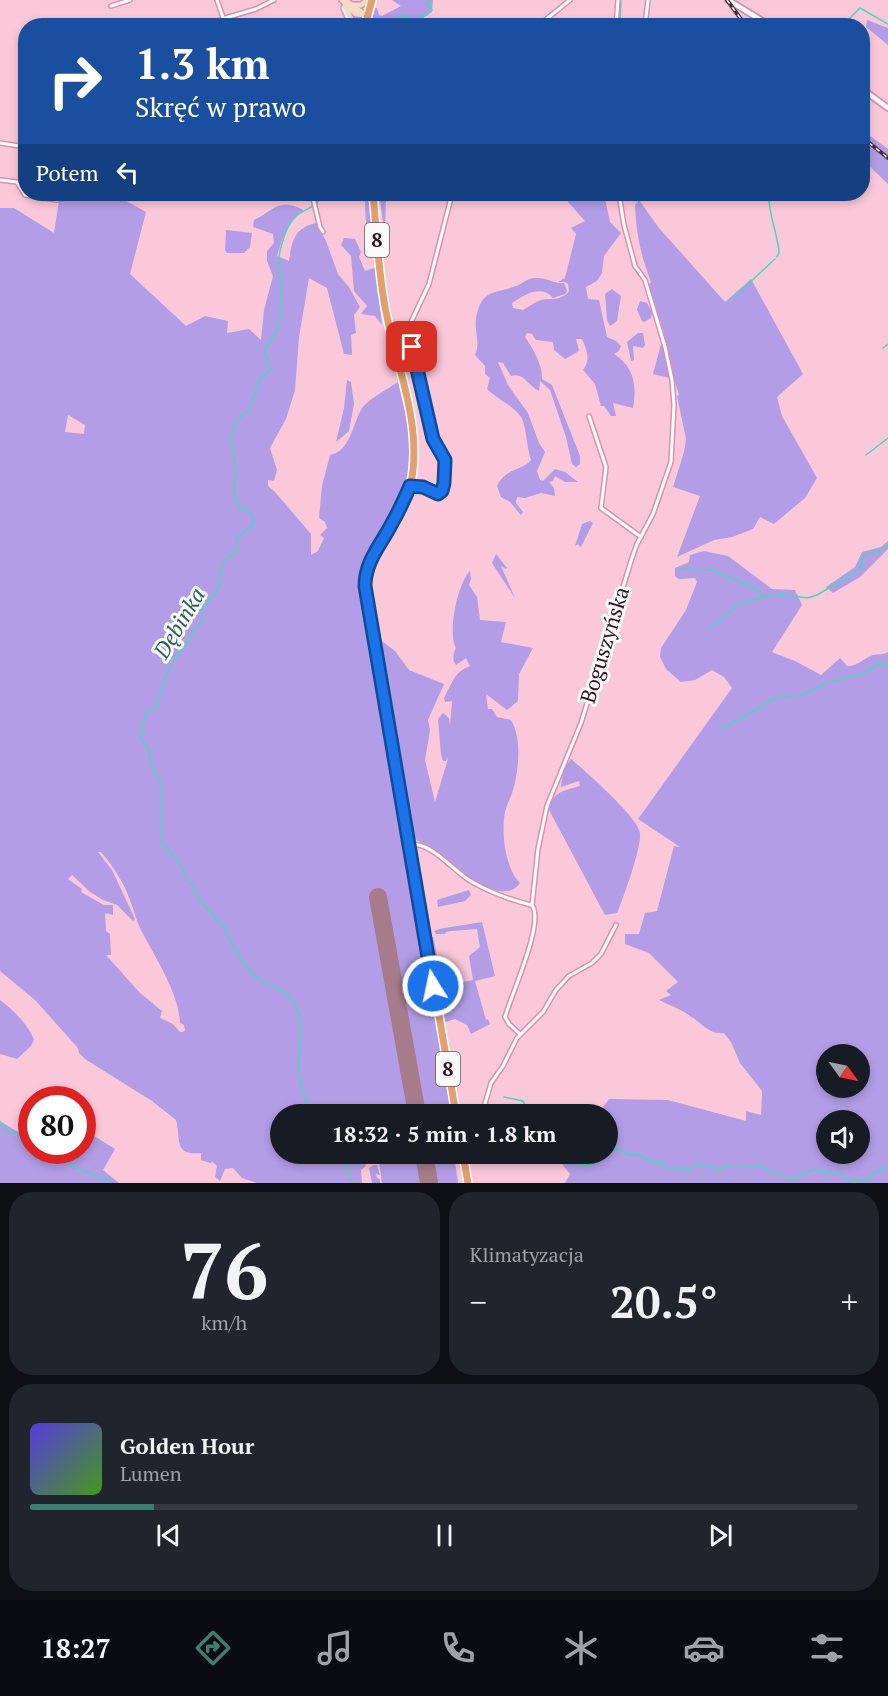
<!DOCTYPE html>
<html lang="pl">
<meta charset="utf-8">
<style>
:root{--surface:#171b24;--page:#20242c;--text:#f1f3f6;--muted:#9ea1a6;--line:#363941;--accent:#3c7e6f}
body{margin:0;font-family:"PT Serif",serif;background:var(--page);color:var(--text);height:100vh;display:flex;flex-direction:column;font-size:22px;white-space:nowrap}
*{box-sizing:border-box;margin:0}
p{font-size:20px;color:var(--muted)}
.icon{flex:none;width:33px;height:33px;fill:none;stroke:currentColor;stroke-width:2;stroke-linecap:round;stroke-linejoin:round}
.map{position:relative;height:1183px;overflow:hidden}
.sheet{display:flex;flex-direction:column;gap:9px;padding:9px;background:#0d0f14;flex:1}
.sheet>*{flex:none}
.top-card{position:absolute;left:18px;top:18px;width:852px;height:183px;border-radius:24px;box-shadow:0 3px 9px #0003;background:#1a4fa0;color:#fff;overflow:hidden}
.needle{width:39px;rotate:123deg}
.fabs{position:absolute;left:816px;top:1044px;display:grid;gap:12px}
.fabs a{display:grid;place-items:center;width:54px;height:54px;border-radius:50%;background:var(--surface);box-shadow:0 3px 9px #0003;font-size:30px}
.speed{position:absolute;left:18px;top:1086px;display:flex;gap:12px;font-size:30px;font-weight:700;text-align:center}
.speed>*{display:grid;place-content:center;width:78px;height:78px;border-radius:50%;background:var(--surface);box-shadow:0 3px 9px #0003;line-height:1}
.speed .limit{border:9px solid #d22;background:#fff;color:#111}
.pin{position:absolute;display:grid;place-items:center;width:51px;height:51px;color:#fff;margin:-26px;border-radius:12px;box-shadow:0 3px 9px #0006}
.me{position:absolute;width:66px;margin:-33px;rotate:350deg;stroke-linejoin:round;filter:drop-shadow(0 0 4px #0008)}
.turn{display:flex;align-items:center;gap:21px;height:126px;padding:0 18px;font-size:27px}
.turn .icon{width:78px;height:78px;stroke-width:2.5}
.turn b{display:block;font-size:42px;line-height:51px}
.then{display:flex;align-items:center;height:57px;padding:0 18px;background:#0003;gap:12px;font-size:22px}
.big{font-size:45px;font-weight:600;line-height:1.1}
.sheet .widget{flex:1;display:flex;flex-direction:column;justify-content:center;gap:9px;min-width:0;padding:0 21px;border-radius:24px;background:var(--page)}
.sheet .dial{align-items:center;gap:0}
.dial b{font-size:78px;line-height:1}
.song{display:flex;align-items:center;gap:18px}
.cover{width:72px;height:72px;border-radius:9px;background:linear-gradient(135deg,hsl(250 70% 55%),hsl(100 70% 35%))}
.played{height:6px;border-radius:3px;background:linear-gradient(90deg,var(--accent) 15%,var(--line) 15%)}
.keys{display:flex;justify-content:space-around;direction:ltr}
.heat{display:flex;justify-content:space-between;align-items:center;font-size:33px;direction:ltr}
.sheet .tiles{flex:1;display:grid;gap:9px;grid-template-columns:1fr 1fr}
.widget:last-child{grid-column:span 2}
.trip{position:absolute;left:270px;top:1104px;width:348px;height:60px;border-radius:30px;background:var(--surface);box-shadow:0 3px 9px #0003;font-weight:600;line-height:60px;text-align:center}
.tab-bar{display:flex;height:96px;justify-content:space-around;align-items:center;background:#090b0e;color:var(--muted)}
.tab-bar .icon{width:42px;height:42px}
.tab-bar .on{color:var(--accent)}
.tab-bar b{font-size:27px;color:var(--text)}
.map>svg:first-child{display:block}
</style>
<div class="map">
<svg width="888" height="1183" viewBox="0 0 888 1183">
<rect width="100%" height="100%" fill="#fbc8d9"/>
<g fill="#b29de6" fill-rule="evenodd">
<path d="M392,0H433L432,12L425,15L421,25H370L375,8H377L379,15L382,16L401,6Z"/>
<path d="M867,20L888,28V45L866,27Z"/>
<path d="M862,130L888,149V184L863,160Z"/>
<path d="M60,194H114L146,212L130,274L186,326L205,316L228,321L227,333L249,329L261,340L264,310L273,276L267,261V251L274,243L273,234L253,227L254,220C276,209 278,198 304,210C288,221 283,237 277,256L289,261C292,241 294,228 316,223L326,241L338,274L349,287L360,307L354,315L356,333L351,335L352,355L344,354L327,288L309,278L299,337L295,390L286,419L270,448L277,470L274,481L268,480V486L274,491L311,534V555L318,551L324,538L320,535L327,528L325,522L319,518L322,486L330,455C350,451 352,426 361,410C366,400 388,389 398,382L410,433L408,480H406L405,487L391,515L365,563L361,582V601L382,703L410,871L409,873L411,874L454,1114H280V1154H363L366,1166L361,1170L362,1183H257L242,1178L233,1168L225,1169L220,1181L215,1177L217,1166L213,1162L210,1163L201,1160V1153C173,1156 181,1138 176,1120L152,1101L85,1059L79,1053L78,1048L35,1000L0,971V208H14L54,233ZM68,415L85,425L84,434L65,432ZM98,852H101C113,866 124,883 130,900C134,910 136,920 141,930C155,957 179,993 180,1023L184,1025L185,1030L183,1032H180L173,1024L160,1018L162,1011L140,993L106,955H111L110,934L106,931L105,913L113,915V905H104L81,892L82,889L68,879L72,875L90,892L103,900L117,905L133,921L135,919L112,870Z"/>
<path d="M365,194H369L375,249L372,248C365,230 365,212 365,194Z"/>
<path d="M379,194H386L385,235Z"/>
<path d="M575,194H604L610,222L621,233L604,256L602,273L597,281L586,287L588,299L599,300L607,337L616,341L621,346L619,351L614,354C634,367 637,385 633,408L613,403L616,416H611L604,406H601L595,384L583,370C591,360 587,350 582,339H576L579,351L565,359L554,350L553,342L536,340L532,334L527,333L525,337C533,348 543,366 542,379L552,385L580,456V464L576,467L572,464L566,437L550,390L540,381L539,391C528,386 524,372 511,376L503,363L498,362L508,385L528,413L539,443L545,452L537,471L540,480L543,481L555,469L565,472L578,482H565L555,476L553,481L549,482L554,488L555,496L541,493L525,498L517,497L516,503L523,512L521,515L510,502L501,497L497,486C505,468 522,471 531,460C527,448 526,425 521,417C514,406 497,399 487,389L490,378L485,374V366L475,355C481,341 474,333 476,318C482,289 492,295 516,286C524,283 528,277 537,278C547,278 555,284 564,283L567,291L565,294L553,298C541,284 524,295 512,303L513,308L523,310C528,307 535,302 541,300C551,298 562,301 569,291L568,284L565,282H558L565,278L576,234L571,228L585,221L568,202L569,201L578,200Z"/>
<path d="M639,200L659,228L725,302L751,279L803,374L777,397L782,416L817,478L805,498L774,524L760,517L753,529L732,537L714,540L677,557L700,496L673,487L684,452L686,439L677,396L679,395L674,379L653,374L664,333L648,285L651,282C641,256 636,233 635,205Z"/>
<path d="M226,230L252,233L250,247L244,253H227L225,250Z"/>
<path d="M344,238L355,239L361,252L359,257L365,271L377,267L378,290L382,325L375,316L361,314L367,306L354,291L351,256L341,245Z"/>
<path d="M612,289L621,296L617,321L610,326L607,320L605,294Z"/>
<path d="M640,301L647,303L652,312L651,318L644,322L642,321L637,310Z"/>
<path d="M638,333H643L645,345L643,348L633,346L634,360L631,361L627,342Z"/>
<path d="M347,380L351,382L354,404L349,431L336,442L344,408Z"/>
<path d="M590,521L593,523L581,547L578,544L575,546L582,524Z"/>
<path d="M888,541V549L860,577L833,593L826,587L855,567L862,552L881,547Z"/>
<path d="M704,551L728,556L772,589L795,590L802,605L772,652L774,653L795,661L821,675L840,658L847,666C860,666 862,658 874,655C879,654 883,655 888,652V1183H565L570,1174L558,1159L508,1156L499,1154H608V1114H598L609,1099L668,1100L746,1121V1111L761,1115L762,1091L740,1063L731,1042L724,1033C709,1035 702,1023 690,1016C681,1009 669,1005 659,1000L671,995L666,991L678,982L649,953L625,944V934H639L645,913L657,911L674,846L680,847L638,819L732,688L724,677L712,670L695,680L681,682L666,669L660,657L661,648L686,610L697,582L695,578L679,579L675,576V568L689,562L690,555ZM826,1054H860V1088H826ZM826,1120H860V1154H826Z"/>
<path d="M496,554L507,568L506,569L501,566L515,598L492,563Z"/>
<path d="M470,571L471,579L469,585L477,597L480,620L506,622L501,642L533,648L519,674L518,701L507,710L486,694L488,709H492L497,717L511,720C522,739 519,769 513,790C511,797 507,804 505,812C501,833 505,868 520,883C502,910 450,863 435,851C428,846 421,843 414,838L381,645L379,643V639L395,651L409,670L444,684L428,720L430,730L425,760L435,802L447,762L448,757L446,761H443L441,755L438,719L443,713L449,718L450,726L452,701L445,702L444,698C452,684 454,672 470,666L466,658L456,665C452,660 453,653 456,648C447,633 458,582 470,571Z"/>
<path d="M571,759C584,770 639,818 640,833C642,846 623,899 617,913L605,915L548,808C553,792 565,790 580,786L579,781L561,787C562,776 564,767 571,759Z"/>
<path d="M469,890L471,895L465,901L438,907L437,900Z"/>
<path d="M482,922L495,976L475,981L486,1020L488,1019L490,1024L471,1034L467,1025L455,1019L443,1023C441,1008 433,989 446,979L451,984L473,980L469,956L480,947L477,929L451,931L446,932L445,934H436L434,931L439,929Z"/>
<path d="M428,936L433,937L434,940L441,978L438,982H435Z"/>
<path d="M0,1000C13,1010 28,1024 34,1040L31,1046L17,1059L0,1054Z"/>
<path d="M0,1121L31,1140L32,1150L55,1151L68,1156L72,1151L82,1150L83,1129L115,1149L103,1170L119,1183H0Z"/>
<path d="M378,1154H454L458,1183H382Z"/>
<path d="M374,1165H377L380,1175L376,1174L377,1178L380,1179V1183H372L369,1168Z"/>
</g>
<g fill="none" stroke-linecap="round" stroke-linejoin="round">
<g stroke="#4bd8bc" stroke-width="1.5">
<path d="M620,20L621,0"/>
<path d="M389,26L403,15L413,20L427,15L432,10L427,4L430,0"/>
<path d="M842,26L860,8L888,24"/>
<path d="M769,194C768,215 778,233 779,253L777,257"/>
<path d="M317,204L319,199L317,194"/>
<path d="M733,298L775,259"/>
<path d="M883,348L888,344"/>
<path d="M866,455L888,438"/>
<path d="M679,569L712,570L759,590L763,596"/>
<path d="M708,630L738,605L759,598L782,594L807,598L817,595L854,573L861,567L864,555L882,549L888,545"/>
<path d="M831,682L864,673L877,665L888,664"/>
<path d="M719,730L749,714L774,698L801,695L825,684"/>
<path d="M504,1097L523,1101L530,1114"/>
<path d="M312,1114C305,1101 301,1086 299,1071C296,1047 307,1020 292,999C284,988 268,987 258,978C239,962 236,950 225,929C215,913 197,905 194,886L188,882L180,863L161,842V784L150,760V752L140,737L146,713L157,707C164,670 179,650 203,621L201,608C205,602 214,598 217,591C225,571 214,565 237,551C233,535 243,534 253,525V517L249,511L239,508L234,490L236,467L231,437L238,420L249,410L259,381L265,374L271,370L264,351L277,330L280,319L282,286L280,281L282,275C273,264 285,226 296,216C301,212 308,209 313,206"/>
<path d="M0,1122L8,1132L22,1135L28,1143H32"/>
<path d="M45,1150L53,1153L60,1160C71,1161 78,1172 90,1172L94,1176L108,1180L110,1183"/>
<path d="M608,1150H620L629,1155H640L652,1163L662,1162L664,1167L667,1169L670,1167L679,1169L684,1167L689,1170C697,1161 710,1165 718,1170C721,1169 723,1167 726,1166C730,1165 759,1166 763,1167C773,1171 783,1179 793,1179C805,1178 812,1163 823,1173C826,1173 829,1172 833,1172C841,1172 847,1181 855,1183L857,1179L867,1182L873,1174L888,1166"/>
<path d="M336,1154L344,1163L353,1183"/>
<path d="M565,1154L580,1165H589L599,1162L602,1154"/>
</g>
<g stroke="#a67c8b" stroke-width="18">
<path d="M378,897L417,1114"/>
<path d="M424,1154L429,1183"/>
</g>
<defs>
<g id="minor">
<path d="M217,0L226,26"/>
<path d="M345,5L343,8L351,26"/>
<path d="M111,6L130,0"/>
<path d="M210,26L222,19L256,9L274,0"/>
<path d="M538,26L570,0"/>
<path d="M616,26L618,0"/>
<path d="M645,26L648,0"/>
<path d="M0,143L26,147"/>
<path d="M0,180L17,182L25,195L57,200L59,194"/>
<path d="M312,194L320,227L323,232"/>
<path d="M391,332L406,333L412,349L433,439L445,461L444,483L440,493L438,494L423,487L411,486"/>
<path d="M406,333L429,284L452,194"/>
<path d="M589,416L606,467L601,508L641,537"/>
<path d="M411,844C435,844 453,872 474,883C492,893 511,900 531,905"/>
<path d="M520,1034L509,1024L505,1017C511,995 545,922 532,905L538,849L547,806L581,723L632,558L637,544L653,514L671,462L674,405L672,380L665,347L645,280L635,266L624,225L619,194"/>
<path d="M482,1114L491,1083L503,1066L517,1038L543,1012L556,990L569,976L592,963L601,954L616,925"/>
</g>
<g id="tertiary">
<path d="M728,0L771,26"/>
<path d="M862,89L888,108"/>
</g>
<g id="secondary">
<path d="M342,0L356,14L368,15"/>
<path d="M346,1L364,14"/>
<path d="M353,5H361L368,0"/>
<path d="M345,6L354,26"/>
</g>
<g id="trunk">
<path d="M365,26L372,0"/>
<path d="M373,194C377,233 378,273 386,312C396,363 419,417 413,470C409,515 362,547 366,592L456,1114"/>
<path d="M463,1154L468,1183"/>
</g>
</defs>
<use href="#minor" stroke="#df8fac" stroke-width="6"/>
<use href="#tertiary" stroke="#df8fac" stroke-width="8"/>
<use href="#secondary" stroke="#df8fac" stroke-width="8"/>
<use href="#trunk" stroke="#fff" stroke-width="10"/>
<use href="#minor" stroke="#fff" stroke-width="3"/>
<use href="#tertiary" stroke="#fff" stroke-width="4.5"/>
<use href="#secondary" stroke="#f4dcc9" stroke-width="5"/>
<use href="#trunk" stroke="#e2a06e" stroke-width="7"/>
<defs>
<g id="rail">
<path d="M727,0L746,26"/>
<path d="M862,137L888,158"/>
</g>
</defs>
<use href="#rail" stroke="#51303d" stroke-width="4"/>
<use href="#rail" stroke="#f9f9f9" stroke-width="1.5" stroke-dasharray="4.5" stroke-linecap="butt"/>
</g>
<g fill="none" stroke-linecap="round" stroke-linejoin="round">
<defs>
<path id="route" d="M412,347L433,439L445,460L444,483L442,491L438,494L423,487L410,486C404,500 398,513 391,525C380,546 365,562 365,586L433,986"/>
</defs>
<use href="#route" stroke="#114b97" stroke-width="15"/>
<use href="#route" stroke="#1a73e8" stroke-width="10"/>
</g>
<g text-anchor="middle" stroke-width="6" stroke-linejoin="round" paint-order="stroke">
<g fill="#f9f9f9" stroke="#6d5860" stroke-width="1.5">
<rect x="365" y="223" width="24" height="34" rx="4.5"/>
<rect x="436" y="1052" width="24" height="34" rx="4.5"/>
</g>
<g font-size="20" font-weight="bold" fill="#31131f">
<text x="377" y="247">8</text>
<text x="448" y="1076">8</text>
</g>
<g font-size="21" fill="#31131f" stroke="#f9f9f9">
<text transform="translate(605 645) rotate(-73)" y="7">Boguszyńska</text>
</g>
<g font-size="22" font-style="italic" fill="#2b6357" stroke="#f9f9f9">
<text transform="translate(179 623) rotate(-59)" y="8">Dębinka</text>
</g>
</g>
</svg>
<div class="fabs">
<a><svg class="needle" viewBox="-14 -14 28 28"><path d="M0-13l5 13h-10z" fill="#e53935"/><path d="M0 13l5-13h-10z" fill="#9ea1a6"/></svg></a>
<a><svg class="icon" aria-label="sound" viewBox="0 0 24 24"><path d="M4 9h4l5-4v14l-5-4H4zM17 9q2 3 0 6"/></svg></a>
</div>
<div class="speed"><div class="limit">80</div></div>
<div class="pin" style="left:412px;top:347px;background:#d93025"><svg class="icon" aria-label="arrive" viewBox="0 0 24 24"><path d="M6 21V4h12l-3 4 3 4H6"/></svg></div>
<svg class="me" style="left:433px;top:986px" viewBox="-20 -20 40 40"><circle r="17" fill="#1a73e8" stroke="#fff" stroke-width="3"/><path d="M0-11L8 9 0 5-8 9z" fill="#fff"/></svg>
<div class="trip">18:32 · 5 min · 1.8 km</div>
<div class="top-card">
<div class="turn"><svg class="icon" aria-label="right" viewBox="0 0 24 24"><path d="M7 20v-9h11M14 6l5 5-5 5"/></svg><div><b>1.3 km</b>Skręć w prawo</div></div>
<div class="then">Potem<svg class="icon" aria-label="left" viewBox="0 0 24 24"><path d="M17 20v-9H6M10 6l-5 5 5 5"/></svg></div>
</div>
</div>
<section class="sheet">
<div class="tiles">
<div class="widget dial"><b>76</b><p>km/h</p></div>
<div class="widget"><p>Klimatyzacja</p>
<div class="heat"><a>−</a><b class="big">20.5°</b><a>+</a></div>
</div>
<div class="widget">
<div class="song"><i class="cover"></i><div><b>Golden Hour</b><p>Lumen</p></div></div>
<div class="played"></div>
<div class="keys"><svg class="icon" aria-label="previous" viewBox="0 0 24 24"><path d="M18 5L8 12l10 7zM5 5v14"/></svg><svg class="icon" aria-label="pause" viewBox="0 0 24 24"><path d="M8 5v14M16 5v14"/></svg><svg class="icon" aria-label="next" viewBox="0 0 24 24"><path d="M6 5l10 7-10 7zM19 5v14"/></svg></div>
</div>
</div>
</section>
<nav class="tab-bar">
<b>18:27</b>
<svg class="icon on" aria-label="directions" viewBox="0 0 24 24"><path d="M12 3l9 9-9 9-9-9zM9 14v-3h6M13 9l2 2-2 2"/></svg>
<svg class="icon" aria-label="music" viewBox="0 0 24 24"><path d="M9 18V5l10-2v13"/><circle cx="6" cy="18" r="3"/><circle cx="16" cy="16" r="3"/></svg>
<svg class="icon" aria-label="phone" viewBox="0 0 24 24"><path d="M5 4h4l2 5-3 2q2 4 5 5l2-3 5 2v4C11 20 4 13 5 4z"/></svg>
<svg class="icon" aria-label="climate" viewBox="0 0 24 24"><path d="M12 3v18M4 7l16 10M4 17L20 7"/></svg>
<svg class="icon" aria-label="car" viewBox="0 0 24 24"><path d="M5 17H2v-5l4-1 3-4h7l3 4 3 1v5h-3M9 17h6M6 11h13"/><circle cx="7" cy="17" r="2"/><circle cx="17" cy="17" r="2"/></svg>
<svg class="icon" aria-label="filters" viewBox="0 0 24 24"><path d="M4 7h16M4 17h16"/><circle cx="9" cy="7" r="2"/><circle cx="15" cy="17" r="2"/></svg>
</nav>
